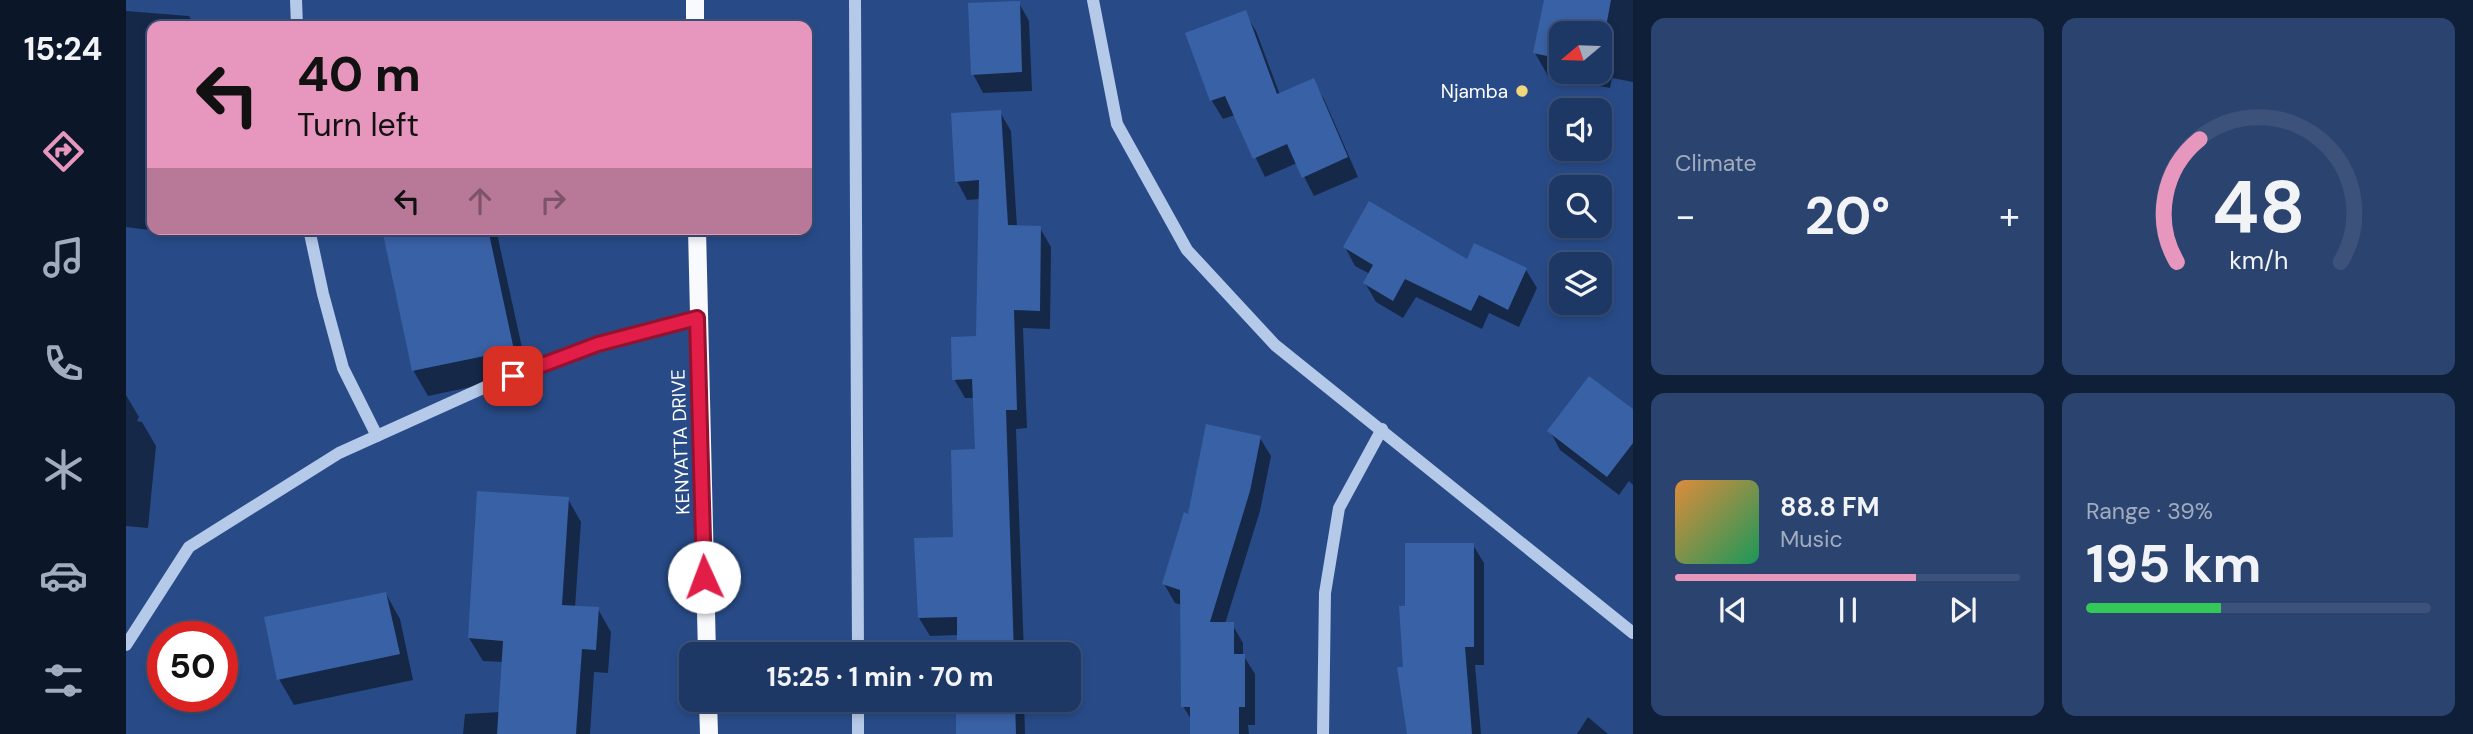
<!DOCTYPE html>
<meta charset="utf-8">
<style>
:root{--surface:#1e3866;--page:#2b436f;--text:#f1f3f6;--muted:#a1acbf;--line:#3c527a;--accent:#e797bd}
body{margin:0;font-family:"DM Sans",sans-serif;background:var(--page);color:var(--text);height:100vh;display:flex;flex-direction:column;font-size:26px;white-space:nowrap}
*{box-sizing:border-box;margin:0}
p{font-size:23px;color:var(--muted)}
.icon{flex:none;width:38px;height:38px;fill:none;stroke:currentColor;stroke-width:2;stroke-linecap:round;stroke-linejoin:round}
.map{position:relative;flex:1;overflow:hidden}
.drawer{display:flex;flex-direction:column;gap:18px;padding:18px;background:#101f38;width:840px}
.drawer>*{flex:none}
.hud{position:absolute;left:21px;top:21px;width:665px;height:214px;border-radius:14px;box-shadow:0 4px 10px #0003,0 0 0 2px var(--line);background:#e797bd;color:#111;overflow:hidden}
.needle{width:46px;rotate:251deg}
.fabs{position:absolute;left:1423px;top:21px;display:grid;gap:14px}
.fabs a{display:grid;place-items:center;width:63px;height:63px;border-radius:14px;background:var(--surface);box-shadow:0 4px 10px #0003,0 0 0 2px var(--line);font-size:35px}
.speed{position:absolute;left:21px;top:621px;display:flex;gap:14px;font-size:35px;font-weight:700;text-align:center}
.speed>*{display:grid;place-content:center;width:91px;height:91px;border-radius:50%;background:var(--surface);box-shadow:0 4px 10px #0003,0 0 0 2px var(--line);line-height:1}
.speed .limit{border:10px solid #d22;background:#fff;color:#111}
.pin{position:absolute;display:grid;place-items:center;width:60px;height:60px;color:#fff;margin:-30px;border-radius:14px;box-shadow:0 4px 10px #0006}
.me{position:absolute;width:77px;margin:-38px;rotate:358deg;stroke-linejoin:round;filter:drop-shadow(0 0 5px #0008)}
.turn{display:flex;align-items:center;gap:24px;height:147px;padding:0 35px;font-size:32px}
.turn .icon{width:91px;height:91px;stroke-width:2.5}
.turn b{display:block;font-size:49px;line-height:60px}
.lanes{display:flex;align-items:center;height:66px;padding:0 35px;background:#0003;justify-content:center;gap:35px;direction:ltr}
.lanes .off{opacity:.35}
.big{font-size:52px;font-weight:700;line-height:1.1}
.drawer .card{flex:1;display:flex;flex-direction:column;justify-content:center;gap:10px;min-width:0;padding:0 24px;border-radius:14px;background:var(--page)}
.drawer .dial{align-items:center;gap:0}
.dial svg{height:182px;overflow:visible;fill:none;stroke:var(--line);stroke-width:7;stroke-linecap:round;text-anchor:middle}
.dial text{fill:var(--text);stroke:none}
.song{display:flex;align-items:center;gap:21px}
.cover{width:84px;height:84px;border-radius:10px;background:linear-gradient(135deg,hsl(30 70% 55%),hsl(150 70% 35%))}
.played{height:7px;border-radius:4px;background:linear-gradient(90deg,var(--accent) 70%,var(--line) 70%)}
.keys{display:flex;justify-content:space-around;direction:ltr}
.heat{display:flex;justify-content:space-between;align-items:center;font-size:38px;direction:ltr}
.charge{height:10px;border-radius:5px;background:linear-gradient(90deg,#34c759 39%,var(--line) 0)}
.drawer .tiles{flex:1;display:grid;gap:18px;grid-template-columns:repeat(2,1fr)}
.trip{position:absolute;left:553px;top:642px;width:402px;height:70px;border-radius:14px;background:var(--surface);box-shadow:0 4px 10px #0003,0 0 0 2px var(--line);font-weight:700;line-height:70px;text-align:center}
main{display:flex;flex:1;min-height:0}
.tabs{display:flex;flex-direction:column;width:126px;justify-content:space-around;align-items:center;background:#0c1629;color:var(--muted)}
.tabs .icon{width:49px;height:49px}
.tabs .active{color:var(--accent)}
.tabs b{font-size:32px;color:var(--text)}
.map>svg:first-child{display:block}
</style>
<main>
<nav class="tabs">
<b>15:24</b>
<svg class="icon active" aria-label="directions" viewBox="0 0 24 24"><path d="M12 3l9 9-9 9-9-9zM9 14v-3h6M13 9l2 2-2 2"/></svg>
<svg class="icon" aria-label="music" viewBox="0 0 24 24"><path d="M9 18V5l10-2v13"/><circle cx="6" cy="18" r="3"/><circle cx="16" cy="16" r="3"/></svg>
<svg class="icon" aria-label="phone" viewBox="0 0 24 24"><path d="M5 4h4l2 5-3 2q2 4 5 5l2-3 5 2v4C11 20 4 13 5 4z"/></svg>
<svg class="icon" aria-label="climate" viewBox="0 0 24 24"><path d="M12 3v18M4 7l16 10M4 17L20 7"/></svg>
<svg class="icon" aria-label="car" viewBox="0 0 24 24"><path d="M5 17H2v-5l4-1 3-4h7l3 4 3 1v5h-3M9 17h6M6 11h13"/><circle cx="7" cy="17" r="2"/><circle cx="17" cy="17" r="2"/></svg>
<svg class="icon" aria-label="filters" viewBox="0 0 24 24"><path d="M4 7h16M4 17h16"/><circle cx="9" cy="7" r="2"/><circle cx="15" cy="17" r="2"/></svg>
</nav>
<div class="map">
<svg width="1507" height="734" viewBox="0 0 1507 734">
<rect width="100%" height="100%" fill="#284b88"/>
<g fill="#0007" fill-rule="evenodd">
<path d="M1420,0H1507V82L1486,78L1484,88L1422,76L1409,53ZM1435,33H1474V72H1435Z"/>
<path d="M893,3L903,21L906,91L857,93L847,74Z"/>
<path d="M0,11L63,16L69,26H26V229H63L62,235L0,227Z"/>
<path d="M1119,13L1130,31L1154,95L1187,81L1198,99L1232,177L1188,196L1171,163L1139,177L1109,115L1097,119L1086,101L1061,34Z"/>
<path d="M874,112L885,131L891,227L914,228L925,247L924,329L897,328L901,428L890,429L898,654H832L833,635L804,636L793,618L829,539L851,451L848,398H839L828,379L851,338L854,199L841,200L831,181Z"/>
<path d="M257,229H370L402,375L302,396L287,370Z"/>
<path d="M1219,247L1400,270L1411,288L1393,327L1363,313L1356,329L1290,297L1277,318L1250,302L1239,283L1244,274L1229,266Z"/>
<path d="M0,395L13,417L11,421L16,422L30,446L22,528L0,526Z"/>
<path d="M1507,411V485L1503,481L1493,495L1434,450L1424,431Z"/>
<path d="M1134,438L1145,456L1134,511L1099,624H1106L1117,643V655L1129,674V725H1122L1123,734H1065L1066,721L1057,706L1056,605L1049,603L1038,584L1064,516Z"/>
<path d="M442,499L455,522L449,608L472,609L485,632L482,673L468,672L464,734H337L339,714L374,712L378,662L357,661L343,638Z"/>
<path d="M1347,545L1358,563V665H1349L1355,734H1283L1279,669L1280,607Z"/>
<path d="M260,594L274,619L287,680L168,705L153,679Z"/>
<path d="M832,700H898L899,734H837Z"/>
<path d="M1462,717L1482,734H1451Z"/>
</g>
<g fill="#3961a5">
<path d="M1418,0H1485L1474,59V33H1435V59L1407,53Z"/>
<path d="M894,1L896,72L845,75L842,3Z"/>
<path d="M1120,10L1151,94L1188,78L1222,157L1176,178L1161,144L1127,159L1099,96L1084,101L1059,33Z"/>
<path d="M875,110L882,225L915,226L914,311L888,310L891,410H880L888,654H831V617L792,618L788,538L827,537L825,450L849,449L846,379L826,380L825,337L850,336L853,180L829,182L825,113Z"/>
<path d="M1243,201L1341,259L1348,243L1401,268L1382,310L1353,295L1345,311L1279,279L1267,301L1237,283L1247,265L1217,247Z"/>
<path d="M256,229H362L388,350L286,371Z"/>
<path d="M1463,376L1507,409V443L1481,477L1421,431Z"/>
<path d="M1080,424L1135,436L1124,491L1084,622H1108V654H1119V707H1113V734H1064V707H1055L1054,590L1036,584L1058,512L1062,514Z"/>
<path d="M351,491L443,497L436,605L473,607L470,650L456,649L450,734H371L377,641L342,638Z"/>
<path d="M1279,543H1348V647H1339L1346,734H1281L1271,667H1277L1273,606H1279Z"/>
<path d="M260,592L274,654L151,680L138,617Z"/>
<path d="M830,700H889L890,734H830Z"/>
</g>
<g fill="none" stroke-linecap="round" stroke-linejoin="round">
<g stroke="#b5c9e9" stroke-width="12">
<path d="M170,0L171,26"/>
<path d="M729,0L732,654"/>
<path d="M967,0L991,124L1061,250L1149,345L1507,633"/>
<path d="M183,229L197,294L217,368L251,436"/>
<path d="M0,645L63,547L213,453L366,384L472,343L571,319"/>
<path d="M732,700V734"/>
<path d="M1197,734L1199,593L1213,508L1256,429"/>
</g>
<g stroke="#f8fafe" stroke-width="18">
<path d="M569,0V26"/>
<path d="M571,229L581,654"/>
<path d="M582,700L583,734"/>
</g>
</g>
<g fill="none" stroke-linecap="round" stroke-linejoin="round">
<defs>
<path id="route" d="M387,376L472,344L571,318L578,577"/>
</defs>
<use href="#route" stroke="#92132f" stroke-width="18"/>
<use href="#route" stroke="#e11d48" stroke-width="12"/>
</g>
<circle fill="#f0d77c" stroke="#284b88" stroke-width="2.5" cx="1396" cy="91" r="7"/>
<g text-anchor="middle" stroke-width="7" stroke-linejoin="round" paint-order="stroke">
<g font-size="19" fill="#fff" stroke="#284b88" text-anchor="end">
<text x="1382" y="98">Njamba</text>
</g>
<g font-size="19" fill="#fff" stroke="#284b88">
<text transform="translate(554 442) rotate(-92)" y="7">KENYATTA DRIVE</text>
</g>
</g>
</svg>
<div class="fabs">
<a><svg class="needle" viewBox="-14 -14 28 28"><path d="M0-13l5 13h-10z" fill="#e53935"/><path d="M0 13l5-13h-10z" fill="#a1acbf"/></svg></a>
<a><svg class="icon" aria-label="sound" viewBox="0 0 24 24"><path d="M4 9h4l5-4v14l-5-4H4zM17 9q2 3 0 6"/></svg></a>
<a><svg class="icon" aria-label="search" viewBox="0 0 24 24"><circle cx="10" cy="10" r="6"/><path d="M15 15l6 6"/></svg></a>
<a><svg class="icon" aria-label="layers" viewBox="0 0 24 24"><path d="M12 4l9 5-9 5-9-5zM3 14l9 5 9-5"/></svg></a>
</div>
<div class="speed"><div class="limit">50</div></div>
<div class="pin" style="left:387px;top:376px;background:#d93025"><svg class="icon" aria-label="arrive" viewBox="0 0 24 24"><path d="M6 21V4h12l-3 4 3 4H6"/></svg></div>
<svg class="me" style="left:578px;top:577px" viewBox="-20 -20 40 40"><circle r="19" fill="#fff"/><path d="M0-13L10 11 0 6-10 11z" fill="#e11d48"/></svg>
<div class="trip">15:25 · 1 min · 70 m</div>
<div class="hud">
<div class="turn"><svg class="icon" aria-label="left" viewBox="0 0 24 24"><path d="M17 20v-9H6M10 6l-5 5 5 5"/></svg><div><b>40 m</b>Turn left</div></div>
<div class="lanes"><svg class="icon" aria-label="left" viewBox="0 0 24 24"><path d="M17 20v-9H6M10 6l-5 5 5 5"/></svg><svg class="icon off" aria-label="ahead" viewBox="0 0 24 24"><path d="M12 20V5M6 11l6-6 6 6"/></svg><svg class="icon off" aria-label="right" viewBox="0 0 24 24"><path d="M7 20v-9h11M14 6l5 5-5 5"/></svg></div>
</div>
</div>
<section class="drawer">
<div class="tiles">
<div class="card"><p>Climate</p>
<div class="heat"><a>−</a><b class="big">20°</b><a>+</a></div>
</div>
<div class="card dial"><svg viewBox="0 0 100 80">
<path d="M14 69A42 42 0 1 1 86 69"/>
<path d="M14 69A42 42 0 0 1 24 15" stroke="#e797bd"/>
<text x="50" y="56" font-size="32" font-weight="700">48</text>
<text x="50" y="72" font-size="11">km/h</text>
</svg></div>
<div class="card">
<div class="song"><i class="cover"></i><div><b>88.8 FM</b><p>Music</p></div></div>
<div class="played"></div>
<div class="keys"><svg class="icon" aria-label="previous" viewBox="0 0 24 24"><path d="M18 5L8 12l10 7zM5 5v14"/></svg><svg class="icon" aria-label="pause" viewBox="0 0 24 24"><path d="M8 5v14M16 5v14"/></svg><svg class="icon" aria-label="next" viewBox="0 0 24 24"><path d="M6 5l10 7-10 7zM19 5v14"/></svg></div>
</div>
<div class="card"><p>Range · 39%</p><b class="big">195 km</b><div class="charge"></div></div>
</div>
</section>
</main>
